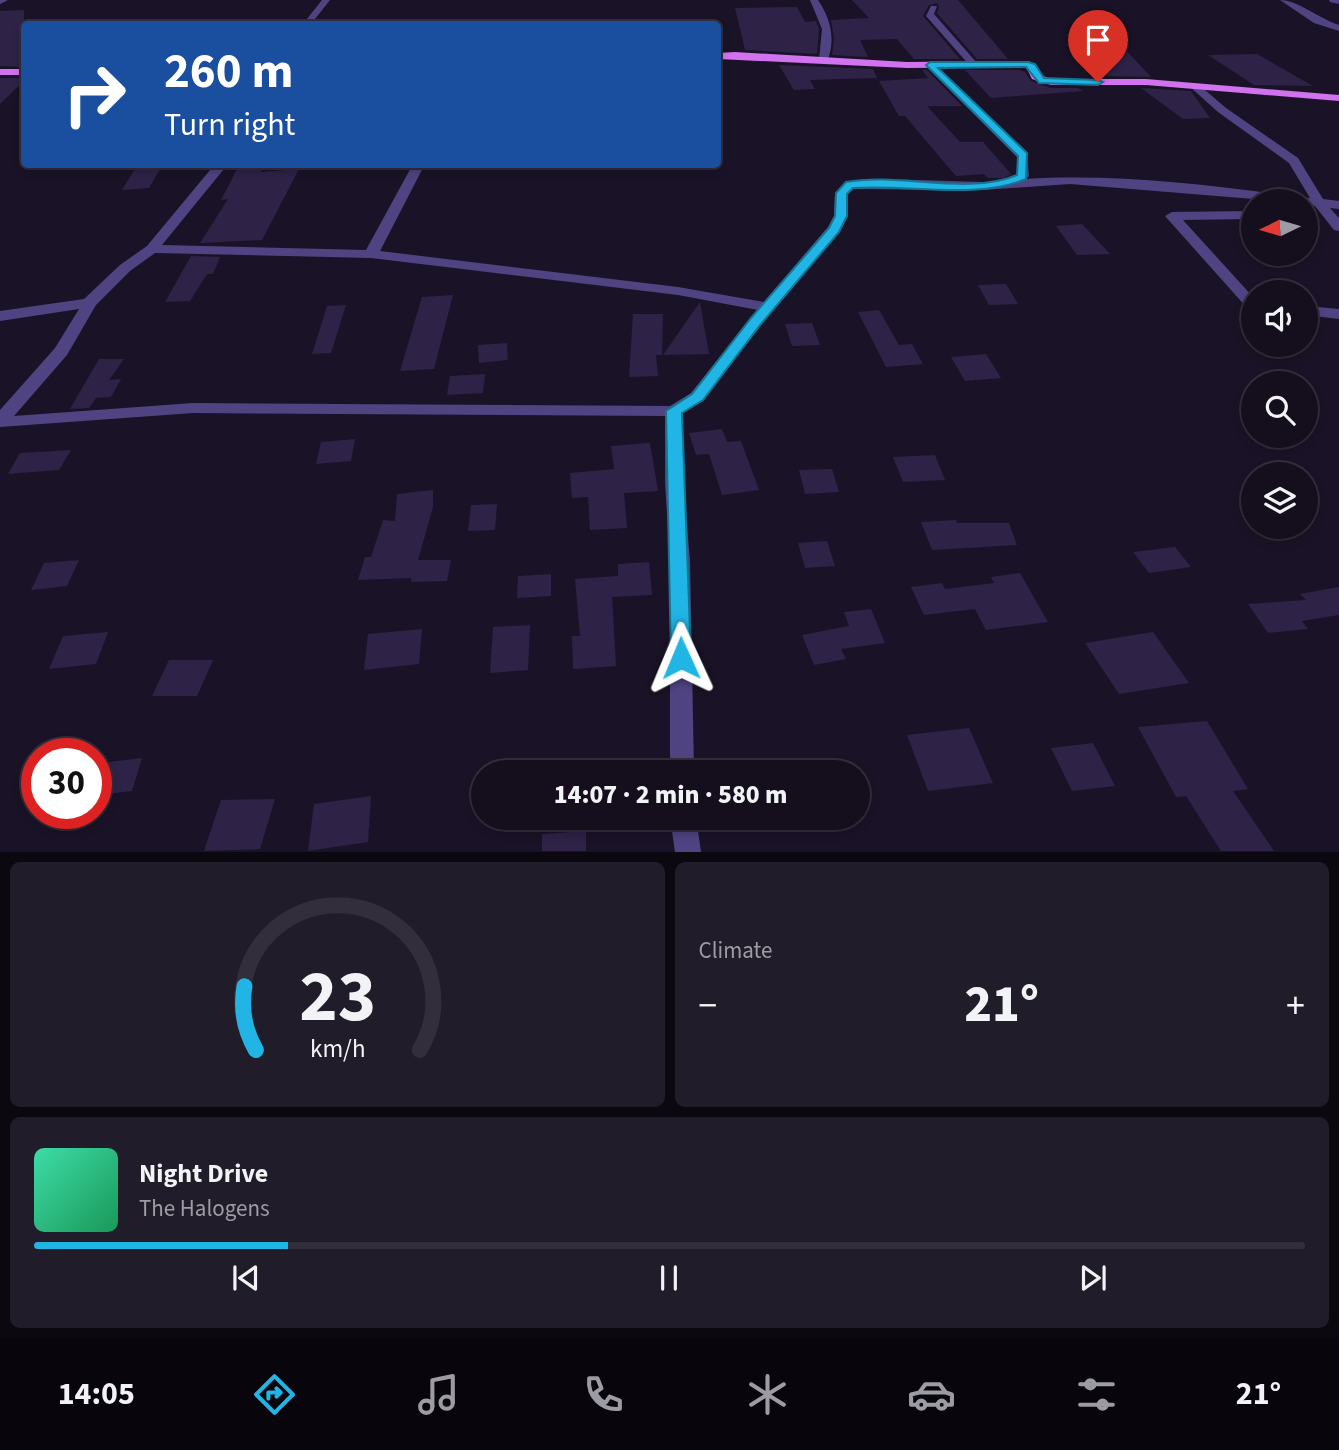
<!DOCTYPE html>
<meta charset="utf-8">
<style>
:root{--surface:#140e1d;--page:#211c2a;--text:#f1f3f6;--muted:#9d9ca4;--line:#332e3b;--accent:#20b5e4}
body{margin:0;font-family:"Source Sans 3",sans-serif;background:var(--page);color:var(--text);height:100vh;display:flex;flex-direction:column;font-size:26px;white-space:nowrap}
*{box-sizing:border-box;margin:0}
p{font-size:23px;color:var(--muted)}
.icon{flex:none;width:38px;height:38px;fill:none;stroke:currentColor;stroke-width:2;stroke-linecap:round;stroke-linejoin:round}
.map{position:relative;height:852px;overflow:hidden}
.sheet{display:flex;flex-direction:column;gap:10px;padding:10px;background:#0b0810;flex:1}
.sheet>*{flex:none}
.hud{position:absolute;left:21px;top:21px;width:700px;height:147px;border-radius:7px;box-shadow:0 4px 10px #0003,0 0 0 2px var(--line);background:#1a4fa0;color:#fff;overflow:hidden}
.needle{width:46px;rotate:265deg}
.buttons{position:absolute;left:1241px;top:189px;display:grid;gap:14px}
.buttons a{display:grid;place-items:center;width:77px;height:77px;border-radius:50%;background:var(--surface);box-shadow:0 4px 10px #0003,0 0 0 2px var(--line);font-size:35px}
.speed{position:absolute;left:21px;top:738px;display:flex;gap:14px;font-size:35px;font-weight:700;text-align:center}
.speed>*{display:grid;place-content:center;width:91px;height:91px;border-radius:50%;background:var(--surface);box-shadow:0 4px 10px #0003,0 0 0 2px var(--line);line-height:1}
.speed .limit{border:10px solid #d22;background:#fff;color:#111}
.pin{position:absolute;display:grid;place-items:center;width:60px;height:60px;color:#fff;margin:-72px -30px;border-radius:50% 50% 50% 0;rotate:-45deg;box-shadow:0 0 7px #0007}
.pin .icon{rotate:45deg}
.me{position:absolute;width:77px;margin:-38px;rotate:359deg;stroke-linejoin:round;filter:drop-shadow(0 0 5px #0008)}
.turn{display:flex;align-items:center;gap:24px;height:147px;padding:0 28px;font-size:32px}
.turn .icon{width:91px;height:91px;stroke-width:2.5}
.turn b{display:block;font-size:49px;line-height:60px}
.big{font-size:52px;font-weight:800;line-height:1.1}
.sheet .card{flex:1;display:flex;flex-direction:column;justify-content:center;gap:10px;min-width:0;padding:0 24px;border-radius:10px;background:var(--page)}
.sheet .dial{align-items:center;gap:0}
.dial svg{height:182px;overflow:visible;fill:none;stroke:var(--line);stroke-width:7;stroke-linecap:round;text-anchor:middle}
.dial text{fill:var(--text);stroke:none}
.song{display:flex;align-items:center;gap:21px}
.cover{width:84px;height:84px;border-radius:10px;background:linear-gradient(135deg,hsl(160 70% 55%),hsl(150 70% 35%))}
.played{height:7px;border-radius:4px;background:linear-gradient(90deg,var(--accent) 20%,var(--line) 20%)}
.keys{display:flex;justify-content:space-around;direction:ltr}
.heat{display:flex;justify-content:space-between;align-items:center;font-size:38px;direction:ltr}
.sheet .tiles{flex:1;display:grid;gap:10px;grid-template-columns:1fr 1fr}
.card:last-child{grid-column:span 2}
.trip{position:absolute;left:471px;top:760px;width:399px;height:70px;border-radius:35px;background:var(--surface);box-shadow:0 4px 10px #0003,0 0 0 2px var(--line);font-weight:800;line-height:70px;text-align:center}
.dock{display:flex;height:112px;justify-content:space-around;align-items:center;background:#08060c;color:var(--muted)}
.dock .icon{width:49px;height:49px}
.dock .current{color:var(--accent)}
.dock b{font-size:32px;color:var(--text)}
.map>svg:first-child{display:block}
</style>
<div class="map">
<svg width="1339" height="852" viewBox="0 0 1339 852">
<rect width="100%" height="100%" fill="#1a1327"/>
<g fill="#2e2246">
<path d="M852,0H958L1008,59H977L937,13L939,7L937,3L929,5L923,16L960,59H914L897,39L860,40L868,57L832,55L834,38L831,20L869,18Z"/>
<path d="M797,7L805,22L816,21L819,29L817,54L745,50L735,8Z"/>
<path d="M24,10V67L0,66V11Z"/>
<path d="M1121,45L1151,77L1108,76L1070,48Z"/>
<path d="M1257,54L1313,86L1254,85L1208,55Z"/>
<path d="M779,65L873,69L877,78L810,80L815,89L794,90Z"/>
<path d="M922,70H927L962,106H927L960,142H983L1011,174L1004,178H988L984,174L956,176L905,116H899L879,81L928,78Z"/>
<path d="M965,70H1020L1025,72L1031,81L1051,88H1078L1083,91L991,98Z"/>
<path d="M24,78V81L0,104V78Z"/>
<path d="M1141,88L1191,91L1210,118L1183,119Z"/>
<path d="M138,164H163L149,188L122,190Z"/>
<path d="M263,168L261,172L299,169L262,240L200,243L228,199L221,200L237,169Z"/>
<path d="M1082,224L1110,254L1077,255L1056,226Z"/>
<path d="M191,256L220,257L213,274H207L190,301L165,302Z"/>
<path d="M1006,284L1018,304L989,305L978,285Z"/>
<path d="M453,295L434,369L400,371L422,297Z"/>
<path d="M700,302L709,354L663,355Z"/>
<path d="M346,305L331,353L312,354L327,306Z"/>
<path d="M879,310L899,345L912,344L923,364L886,367L858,312Z"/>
<path d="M633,314H663L662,355H656L658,376L629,377Z"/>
<path d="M812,323L820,345L792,346L785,324Z"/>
<path d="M507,343L508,360L479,363L478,345Z"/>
<path d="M986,354L1001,378L965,381L951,357Z"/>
<path d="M99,359H124L109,380L121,379L111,397L96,398L89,408L70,409Z"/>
<path d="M485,374L483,393L447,395L450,376Z"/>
<path d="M722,429L727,442L741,441L759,490L722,495L709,454L696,455L689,433Z"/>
<path d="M355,439L351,461L316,464L321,442Z"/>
<path d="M650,443L658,491L624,493L627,528L590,530L588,497L572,498L570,473L614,469L611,446Z"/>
<path d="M71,450L59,470L8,474L20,453Z"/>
<path d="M935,455L945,480L903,482L893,457Z"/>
<path d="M832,469L839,492L805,494L799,470Z"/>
<path d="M433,490V507L418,560H451L447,581L411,582V578L358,580L365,557H371L383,520L395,521L397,494Z"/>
<path d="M497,504L495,530L468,531L471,505Z"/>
<path d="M956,520L957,523H1009L1017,545L932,550L921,522Z"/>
<path d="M827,541L835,566L805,568L798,543Z"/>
<path d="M1175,547L1191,567L1149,573L1133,552Z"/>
<path d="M79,560L67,586L31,590L44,563Z"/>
<path d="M649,562L652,595L612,597L616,666L573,669L572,636H580L575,579L618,576V564Z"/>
<path d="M1020,573L1048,622L986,630L975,609L924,615L911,587L942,583L945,589L994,583L991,577Z"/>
<path d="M551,574V596L517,598L518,576Z"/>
<path d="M1339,587V615L1302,621L1308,629L1268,633L1248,604L1306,600L1300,594Z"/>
<path d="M871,609L885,643L841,649L846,659L814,665L802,635L849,626L844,612Z"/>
<path d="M530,625L528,670L490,673L493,627Z"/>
<path d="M422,629L419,664L364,670L368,634Z"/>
<path d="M108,632L96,664L49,669L63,636Z"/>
<path d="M1153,632L1189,683L1119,694L1085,643Z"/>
<path d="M169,660H213L197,696H152Z"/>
<path d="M1207,721L1248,789L1233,791L1274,851H1221L1186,796L1176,797L1138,727Z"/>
<path d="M969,728L993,783L928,791L907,735Z"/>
<path d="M1093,743L1115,786L1072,791L1051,748Z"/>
<path d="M142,758L132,791L99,795L109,762Z"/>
<path d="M371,796L368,842L308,851L314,804Z"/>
<path d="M275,799L260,849L204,851L221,800Z"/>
<path d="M586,831V851H542V834Z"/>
</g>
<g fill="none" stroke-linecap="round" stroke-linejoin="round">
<g fill="#4f4481" fill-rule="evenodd">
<path d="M0,0H8L0,4Z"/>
<path d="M322,0H330L311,24H303Z"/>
<path d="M810,0H818C831,19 836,41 827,62L819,60L822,29Z"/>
<path d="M1280,0C1297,0 1320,19 1339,25V31L1314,23Z"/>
<path d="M1329,0H1339V4L1330,2Z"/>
<path d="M931,6H937L934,14L977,63V67H971L926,16Z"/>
<path d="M930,62L1027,154L1029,176L1026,179C1120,173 1216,186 1310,198L1289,163L1218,112L1189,86L1198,84L1226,108L1298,158L1323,199L1339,201V209L1330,208L1339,218V231L1334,230L1315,206L1306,205V201H1277L1070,184L983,190L853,189L847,194L848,216L839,232L761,324L703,401L683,413V483L690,559L694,772H670V559L665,483V416L193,413L0,427V410L55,348L79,309L0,321V311L84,299L120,265L147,246L215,164H228L162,245L366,250L413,164H425L380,251L678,287L764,302L828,227L834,216L835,193L850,181L883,179L983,182L1003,181L1017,174V157L927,67V63ZM155,253L371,258L678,295L758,310L691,393L670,406L193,403L14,416L67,355L96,305L130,271Z"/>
<path d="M1253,211V219L1183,220L1253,297V310L1248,309L1165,216L1172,212Z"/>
<path d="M1306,306L1339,309V319L1306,315Z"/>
<path d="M670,817H696L701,852H675Z"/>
</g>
<g fill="#d172ee" fill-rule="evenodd">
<path d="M735,52L907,62L1028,61L1035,64L1040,75L1052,79H1146L1339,95V101L1146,85H1051L1032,79L1026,67L907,68L718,59V53Z"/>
<rect x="0" y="69" width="24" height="6"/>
</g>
</g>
<path fill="#20b5e4" stroke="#157694" stroke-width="2" d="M1028,62L1035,64L1044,78L1098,80L1103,82L1098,85L1039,83L1026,67L938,68L1027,153L1026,179C977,200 908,184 853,188L847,194V216L839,232L761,324L703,400L682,413L691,658L688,664L681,666L674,664L671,658L666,411L692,394L751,318L829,228L835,216L836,193L846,182C900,172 967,196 1017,175L1018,156L926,65L930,62Z"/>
</svg>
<div class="buttons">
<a><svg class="needle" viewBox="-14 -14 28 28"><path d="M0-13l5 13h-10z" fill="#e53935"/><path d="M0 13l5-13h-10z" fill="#9d9ca4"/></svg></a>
<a><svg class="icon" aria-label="sound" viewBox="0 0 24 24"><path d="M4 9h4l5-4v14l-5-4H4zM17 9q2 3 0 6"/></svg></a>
<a><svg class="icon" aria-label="search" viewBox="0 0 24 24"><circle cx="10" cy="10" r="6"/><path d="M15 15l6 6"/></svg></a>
<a><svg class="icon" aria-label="layers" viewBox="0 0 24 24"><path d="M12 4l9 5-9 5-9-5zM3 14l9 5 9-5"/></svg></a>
</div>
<div class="speed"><div class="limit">30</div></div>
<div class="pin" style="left:1098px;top:82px;background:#d93025"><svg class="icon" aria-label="arrive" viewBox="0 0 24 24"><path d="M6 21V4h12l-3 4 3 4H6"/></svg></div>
<svg class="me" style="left:681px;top:658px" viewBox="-20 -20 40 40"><path d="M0-17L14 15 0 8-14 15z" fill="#20b5e4" stroke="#fff" stroke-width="4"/></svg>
<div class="trip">14:07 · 2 min · 580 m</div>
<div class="hud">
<div class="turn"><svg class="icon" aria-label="right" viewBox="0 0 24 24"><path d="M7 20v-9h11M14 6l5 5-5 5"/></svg><div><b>260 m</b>Turn right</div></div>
</div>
</div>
<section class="sheet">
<div class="tiles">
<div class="card dial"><svg viewBox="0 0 100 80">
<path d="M14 69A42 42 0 1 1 86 69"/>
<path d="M14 69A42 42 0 0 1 9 41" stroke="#20b5e4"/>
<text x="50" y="56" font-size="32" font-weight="700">23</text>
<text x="50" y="72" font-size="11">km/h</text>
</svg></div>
<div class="card"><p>Climate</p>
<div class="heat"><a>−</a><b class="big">21°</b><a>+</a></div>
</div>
<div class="card">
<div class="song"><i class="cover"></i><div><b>Night Drive</b><p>The Halogens</p></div></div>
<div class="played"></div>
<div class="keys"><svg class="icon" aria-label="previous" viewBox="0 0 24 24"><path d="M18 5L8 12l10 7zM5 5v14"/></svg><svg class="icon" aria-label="pause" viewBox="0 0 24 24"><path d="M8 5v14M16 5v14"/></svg><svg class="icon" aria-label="next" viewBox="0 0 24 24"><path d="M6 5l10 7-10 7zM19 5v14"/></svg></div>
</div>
</div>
</section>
<nav class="dock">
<b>14:05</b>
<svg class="icon current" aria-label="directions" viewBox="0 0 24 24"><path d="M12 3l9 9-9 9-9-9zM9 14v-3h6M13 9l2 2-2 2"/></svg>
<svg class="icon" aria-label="music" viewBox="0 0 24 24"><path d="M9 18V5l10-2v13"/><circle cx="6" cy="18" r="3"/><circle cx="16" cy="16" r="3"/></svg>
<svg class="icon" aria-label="phone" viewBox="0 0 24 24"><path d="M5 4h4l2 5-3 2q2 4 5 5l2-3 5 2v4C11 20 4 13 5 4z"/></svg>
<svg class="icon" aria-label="climate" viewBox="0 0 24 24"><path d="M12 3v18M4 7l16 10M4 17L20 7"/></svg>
<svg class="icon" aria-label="car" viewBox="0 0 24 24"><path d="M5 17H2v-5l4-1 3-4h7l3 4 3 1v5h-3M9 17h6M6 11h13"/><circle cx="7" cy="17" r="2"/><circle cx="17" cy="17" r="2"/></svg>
<svg class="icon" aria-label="filters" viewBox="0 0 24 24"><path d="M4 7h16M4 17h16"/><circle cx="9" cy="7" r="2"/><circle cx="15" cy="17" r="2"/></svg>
<b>21°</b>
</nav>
